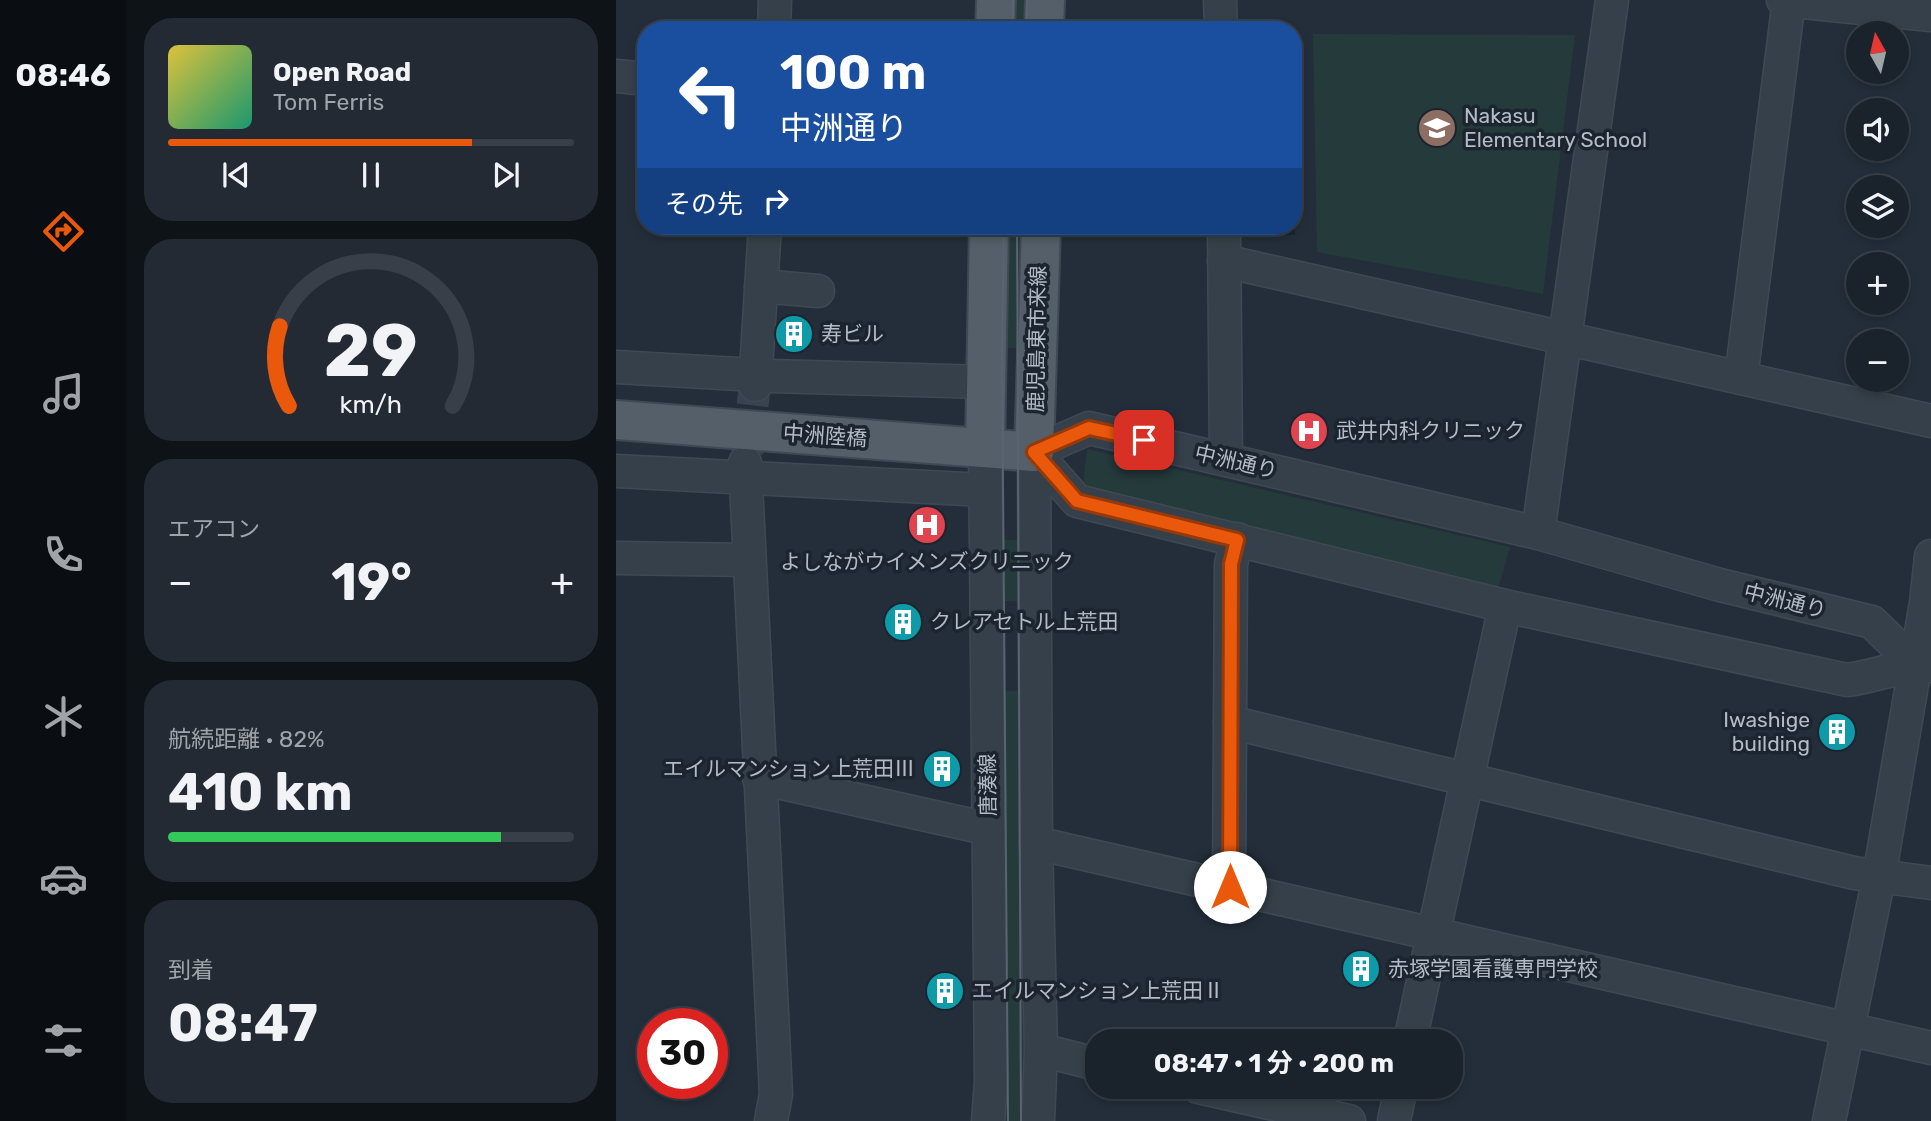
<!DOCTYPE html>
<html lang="ja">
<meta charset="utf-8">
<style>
:root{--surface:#1a222c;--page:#232a34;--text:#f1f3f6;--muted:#9fa4a9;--line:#383f48;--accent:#ea580c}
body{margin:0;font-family:Rubik,"Noto Sans JP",sans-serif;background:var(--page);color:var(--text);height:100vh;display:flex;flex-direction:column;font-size:26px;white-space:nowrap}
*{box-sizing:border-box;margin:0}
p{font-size:23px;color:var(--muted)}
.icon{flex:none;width:38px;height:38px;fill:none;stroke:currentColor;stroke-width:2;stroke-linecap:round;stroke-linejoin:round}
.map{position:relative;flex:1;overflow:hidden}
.side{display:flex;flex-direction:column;gap:18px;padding:18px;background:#0e1318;width:490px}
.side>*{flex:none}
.hud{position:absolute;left:21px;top:21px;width:665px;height:214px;border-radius:28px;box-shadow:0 4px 10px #0003,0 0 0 2px var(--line);background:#1a4fa0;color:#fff;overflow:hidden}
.needle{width:46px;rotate:352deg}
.fabs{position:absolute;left:1230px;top:21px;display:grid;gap:14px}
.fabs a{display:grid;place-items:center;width:63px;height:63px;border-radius:50%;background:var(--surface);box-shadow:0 4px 10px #0003,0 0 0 2px var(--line);font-size:35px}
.speed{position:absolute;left:21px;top:1008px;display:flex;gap:14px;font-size:35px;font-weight:700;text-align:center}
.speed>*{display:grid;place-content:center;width:91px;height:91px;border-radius:50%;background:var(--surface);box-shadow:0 4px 10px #0003,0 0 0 2px var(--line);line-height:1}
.speed .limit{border:10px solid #d22;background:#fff;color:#111}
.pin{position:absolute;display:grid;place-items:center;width:60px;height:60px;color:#fff;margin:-30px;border-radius:14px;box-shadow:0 4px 10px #0006}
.me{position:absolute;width:77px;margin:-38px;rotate:0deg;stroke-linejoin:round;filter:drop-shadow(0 0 5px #0008)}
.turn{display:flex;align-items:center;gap:24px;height:147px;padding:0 28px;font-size:32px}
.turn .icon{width:91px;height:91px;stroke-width:2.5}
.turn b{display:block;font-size:49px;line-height:60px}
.then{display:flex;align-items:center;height:66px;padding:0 28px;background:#0003;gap:14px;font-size:26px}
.big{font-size:52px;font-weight:700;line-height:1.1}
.side .card{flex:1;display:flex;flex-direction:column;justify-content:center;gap:10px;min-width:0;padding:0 24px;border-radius:28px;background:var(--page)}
.side .dial{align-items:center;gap:0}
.dial svg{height:182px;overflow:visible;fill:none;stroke:var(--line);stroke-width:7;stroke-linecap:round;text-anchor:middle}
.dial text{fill:var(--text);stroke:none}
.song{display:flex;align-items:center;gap:21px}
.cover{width:84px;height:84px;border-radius:10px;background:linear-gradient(135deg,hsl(50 70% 55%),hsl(160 70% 35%))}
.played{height:7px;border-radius:4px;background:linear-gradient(90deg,var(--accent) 75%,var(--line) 75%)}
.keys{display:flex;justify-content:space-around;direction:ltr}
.heat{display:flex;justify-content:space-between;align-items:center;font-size:38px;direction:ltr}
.charge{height:10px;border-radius:5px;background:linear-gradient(90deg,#34c759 82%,var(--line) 0)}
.trip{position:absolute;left:469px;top:1029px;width:378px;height:70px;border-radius:28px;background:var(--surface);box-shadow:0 4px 10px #0003,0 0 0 2px var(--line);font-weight:700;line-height:70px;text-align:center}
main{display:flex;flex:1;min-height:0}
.tab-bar{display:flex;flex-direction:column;width:126px;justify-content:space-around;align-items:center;background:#0a0e12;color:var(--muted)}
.tab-bar .icon{width:49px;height:49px}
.tab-bar .selected{color:var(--accent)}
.tab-bar b{font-size:32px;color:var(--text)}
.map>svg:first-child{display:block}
</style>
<main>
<nav class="tab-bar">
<b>08:46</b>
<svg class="icon selected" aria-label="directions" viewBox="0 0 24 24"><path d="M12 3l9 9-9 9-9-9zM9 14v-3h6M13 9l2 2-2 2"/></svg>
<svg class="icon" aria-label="music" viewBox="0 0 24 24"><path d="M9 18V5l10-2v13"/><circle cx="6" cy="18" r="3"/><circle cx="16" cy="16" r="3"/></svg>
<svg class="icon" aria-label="phone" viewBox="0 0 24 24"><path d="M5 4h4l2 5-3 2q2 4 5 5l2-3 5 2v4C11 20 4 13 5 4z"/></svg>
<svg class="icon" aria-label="climate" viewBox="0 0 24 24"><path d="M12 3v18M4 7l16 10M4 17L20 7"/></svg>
<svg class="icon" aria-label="car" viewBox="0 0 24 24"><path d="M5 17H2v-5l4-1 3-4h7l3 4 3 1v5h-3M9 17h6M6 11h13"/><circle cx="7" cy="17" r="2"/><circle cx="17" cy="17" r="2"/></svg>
<svg class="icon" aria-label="filters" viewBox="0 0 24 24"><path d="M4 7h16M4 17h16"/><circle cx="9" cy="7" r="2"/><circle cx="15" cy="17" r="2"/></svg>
</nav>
<section class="side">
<div class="card">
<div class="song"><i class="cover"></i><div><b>Open Road</b><p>Tom Ferris</p></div></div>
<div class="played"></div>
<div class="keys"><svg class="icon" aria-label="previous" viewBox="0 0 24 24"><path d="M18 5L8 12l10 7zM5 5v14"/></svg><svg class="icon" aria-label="pause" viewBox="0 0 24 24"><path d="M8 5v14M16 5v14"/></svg><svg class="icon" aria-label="next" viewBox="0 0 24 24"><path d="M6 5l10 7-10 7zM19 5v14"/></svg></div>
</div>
<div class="card dial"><svg viewBox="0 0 100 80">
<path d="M14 69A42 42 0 1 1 86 69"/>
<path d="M14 69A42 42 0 0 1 10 34" stroke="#ea580c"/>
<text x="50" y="56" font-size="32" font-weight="700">29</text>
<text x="50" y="72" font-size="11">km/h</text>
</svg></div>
<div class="card"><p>エアコン</p>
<div class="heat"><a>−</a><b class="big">19°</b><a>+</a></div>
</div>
<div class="card"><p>航続距離 · 82%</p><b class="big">410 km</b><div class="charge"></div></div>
<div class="card"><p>到着</p><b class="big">08:47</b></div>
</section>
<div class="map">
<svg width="1315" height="1121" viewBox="0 0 1315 1121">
<rect width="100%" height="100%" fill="#232e3a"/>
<g fill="#253a3b">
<path d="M394,0H418L417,30H393Z"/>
<path d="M697,34L959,35L927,294L701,252Z"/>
<path d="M384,226H408L405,348H380Z"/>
<path d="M471,449L894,547L880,596L466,495Z"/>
<rect x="383" y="540" width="24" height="61"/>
<rect x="385" y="691" width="25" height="430"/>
</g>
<path fill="#172637" d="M678,151L679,235H641V226H677Z"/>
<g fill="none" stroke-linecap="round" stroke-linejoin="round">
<path stroke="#38434f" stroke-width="32" stroke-dasharray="32 16" stroke-linecap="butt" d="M131,453L139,385"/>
<defs>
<g id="minor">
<path d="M604,0L605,30"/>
<path d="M1167,0L1315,15"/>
<path d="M158,30L159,0"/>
<path d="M0,76L30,79"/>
<path d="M608,226L610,459"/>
<path d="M608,261L1315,421"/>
<path d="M145,286L202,291"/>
<path d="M0,367L155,376L370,382"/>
<path d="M1125,378L1173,0"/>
<path d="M139,385L149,226"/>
<path d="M369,448L375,1081L372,1121"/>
<path d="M418,452L461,501L889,606L1231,680C1259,677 1288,663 1315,666"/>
<path d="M418,452L473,428L922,533L1104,585L1256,622L1299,664"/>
<path d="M418,452L420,843L425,1050L422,1121"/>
<path d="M129,463L160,1094L155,1121"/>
<path d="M0,471L369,490"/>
<path d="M922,533L996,0"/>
<path d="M0,558L132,560"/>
<path d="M614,722L1238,873L1315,883"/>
<path d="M143,778L373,829"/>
<path d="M420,843L1315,1048"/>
<path d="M613,887L615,564L621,539"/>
<path d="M794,1041L889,606"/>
<path d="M425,1050L481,1064"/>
<path d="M582,1087L733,1121"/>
<path d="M778,1121L785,1087"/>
<path d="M1213,1121L1263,877L1310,603L1315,556"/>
</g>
<g id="major">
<path d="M379,30L380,0"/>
<path d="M428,30L429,0"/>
<path d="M0,420L418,452L425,226"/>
<path d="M369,448L373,226"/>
</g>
</defs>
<use href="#minor" stroke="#404953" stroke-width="35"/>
<use href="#major" stroke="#404953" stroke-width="42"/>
<use href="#minor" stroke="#36404a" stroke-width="32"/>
<use href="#major" stroke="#545f6a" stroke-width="38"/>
<g stroke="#586471" stroke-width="2">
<path d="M397,30V0"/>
<path d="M410,30L411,0"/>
<path d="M388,226L386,350L392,1121"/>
<path d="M401,226L405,1121"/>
</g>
</g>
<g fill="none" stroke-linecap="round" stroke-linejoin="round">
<defs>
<path id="route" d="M528,440L473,428L418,452L461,501L621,540L615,564L614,887"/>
</defs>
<use href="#route" stroke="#983908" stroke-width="18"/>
<use href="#route" stroke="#ea580c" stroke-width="12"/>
</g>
<defs>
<symbol id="school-disc" viewBox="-11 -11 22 22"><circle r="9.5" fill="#8d6e63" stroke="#1c252f"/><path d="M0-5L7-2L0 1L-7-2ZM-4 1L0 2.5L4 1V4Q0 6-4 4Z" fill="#fff"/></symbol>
<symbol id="building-disc" viewBox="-11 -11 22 22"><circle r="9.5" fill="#0f9aa8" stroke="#1c252f"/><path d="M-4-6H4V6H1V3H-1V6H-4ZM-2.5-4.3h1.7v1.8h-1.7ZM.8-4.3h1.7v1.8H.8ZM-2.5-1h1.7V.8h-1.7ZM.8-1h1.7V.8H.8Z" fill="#fff"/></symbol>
<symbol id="hospital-disc" viewBox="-11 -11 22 22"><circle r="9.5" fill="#e0444e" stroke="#1c252f"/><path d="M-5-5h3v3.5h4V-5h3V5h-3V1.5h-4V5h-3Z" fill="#fff"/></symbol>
</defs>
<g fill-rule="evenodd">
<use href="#school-disc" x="799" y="106" width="44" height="44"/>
<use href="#building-disc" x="156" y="312" width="44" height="44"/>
<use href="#hospital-disc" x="671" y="409" width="44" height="44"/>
<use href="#hospital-disc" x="289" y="503" width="44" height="44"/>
<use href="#building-disc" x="265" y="600" width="44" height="44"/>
<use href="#building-disc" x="1199" y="710" width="44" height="44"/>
<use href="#building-disc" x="304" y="747" width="44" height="44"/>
<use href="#building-disc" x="723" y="947" width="44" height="44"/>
<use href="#building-disc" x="307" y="969" width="44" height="44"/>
</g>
<g text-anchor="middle" stroke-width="7" stroke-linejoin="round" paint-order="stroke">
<g font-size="21" fill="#b2bbc6" stroke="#1c252f" text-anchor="start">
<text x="848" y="123">Nakasu<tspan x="848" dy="24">Elementary School</tspan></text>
<text x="205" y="341">寿ビル</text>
<text x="720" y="438">武井内科クリニック</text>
<text x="311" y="569" text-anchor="middle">よしながウイメンズクリニック</text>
<text x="314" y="629">クレアセトル上荒田</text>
<text x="1194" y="727" text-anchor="end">Iwashige<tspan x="1194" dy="24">building</tspan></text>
<text x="299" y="776" text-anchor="end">エイルマンション上荒田Ⅲ</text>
<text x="772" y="976">赤塚学園看護専門学校</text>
<text x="356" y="998">エイルマンション上荒田Ⅱ</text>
</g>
<g font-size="21" fill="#b2bbc6" stroke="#1c252f">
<text transform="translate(421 339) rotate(-89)" y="7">鹿児島東市来線</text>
<text transform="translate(209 436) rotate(4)" y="7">中洲陸橋</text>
<text transform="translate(620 462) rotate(13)" y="7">中洲通り</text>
<text transform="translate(1169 601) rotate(14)" y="7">中洲通り</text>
<text transform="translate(372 785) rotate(-91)" y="7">唐湊線</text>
</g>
</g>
</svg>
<div class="fabs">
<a><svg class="needle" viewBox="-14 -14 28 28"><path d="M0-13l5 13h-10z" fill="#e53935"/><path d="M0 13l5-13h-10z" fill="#9fa4a9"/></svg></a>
<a><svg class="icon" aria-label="sound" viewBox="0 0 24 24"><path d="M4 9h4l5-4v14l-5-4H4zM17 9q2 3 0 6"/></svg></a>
<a><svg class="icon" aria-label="layers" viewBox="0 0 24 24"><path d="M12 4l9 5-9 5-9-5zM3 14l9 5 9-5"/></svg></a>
<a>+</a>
<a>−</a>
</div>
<div class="speed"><div class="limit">30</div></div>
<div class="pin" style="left:528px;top:440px;background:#d93025"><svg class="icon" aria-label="arrive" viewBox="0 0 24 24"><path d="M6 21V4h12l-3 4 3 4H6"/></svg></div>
<svg class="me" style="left:614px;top:887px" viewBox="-20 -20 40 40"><circle r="19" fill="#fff"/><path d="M0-13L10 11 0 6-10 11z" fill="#ea580c"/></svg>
<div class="trip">08:47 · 1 分 · 200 m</div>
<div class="hud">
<div class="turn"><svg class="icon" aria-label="left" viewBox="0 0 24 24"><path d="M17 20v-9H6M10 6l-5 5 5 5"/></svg><div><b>100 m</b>中洲通り</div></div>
<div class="then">その先<svg class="icon" aria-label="right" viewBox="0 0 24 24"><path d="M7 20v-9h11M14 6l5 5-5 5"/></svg></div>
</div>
</div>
</main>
